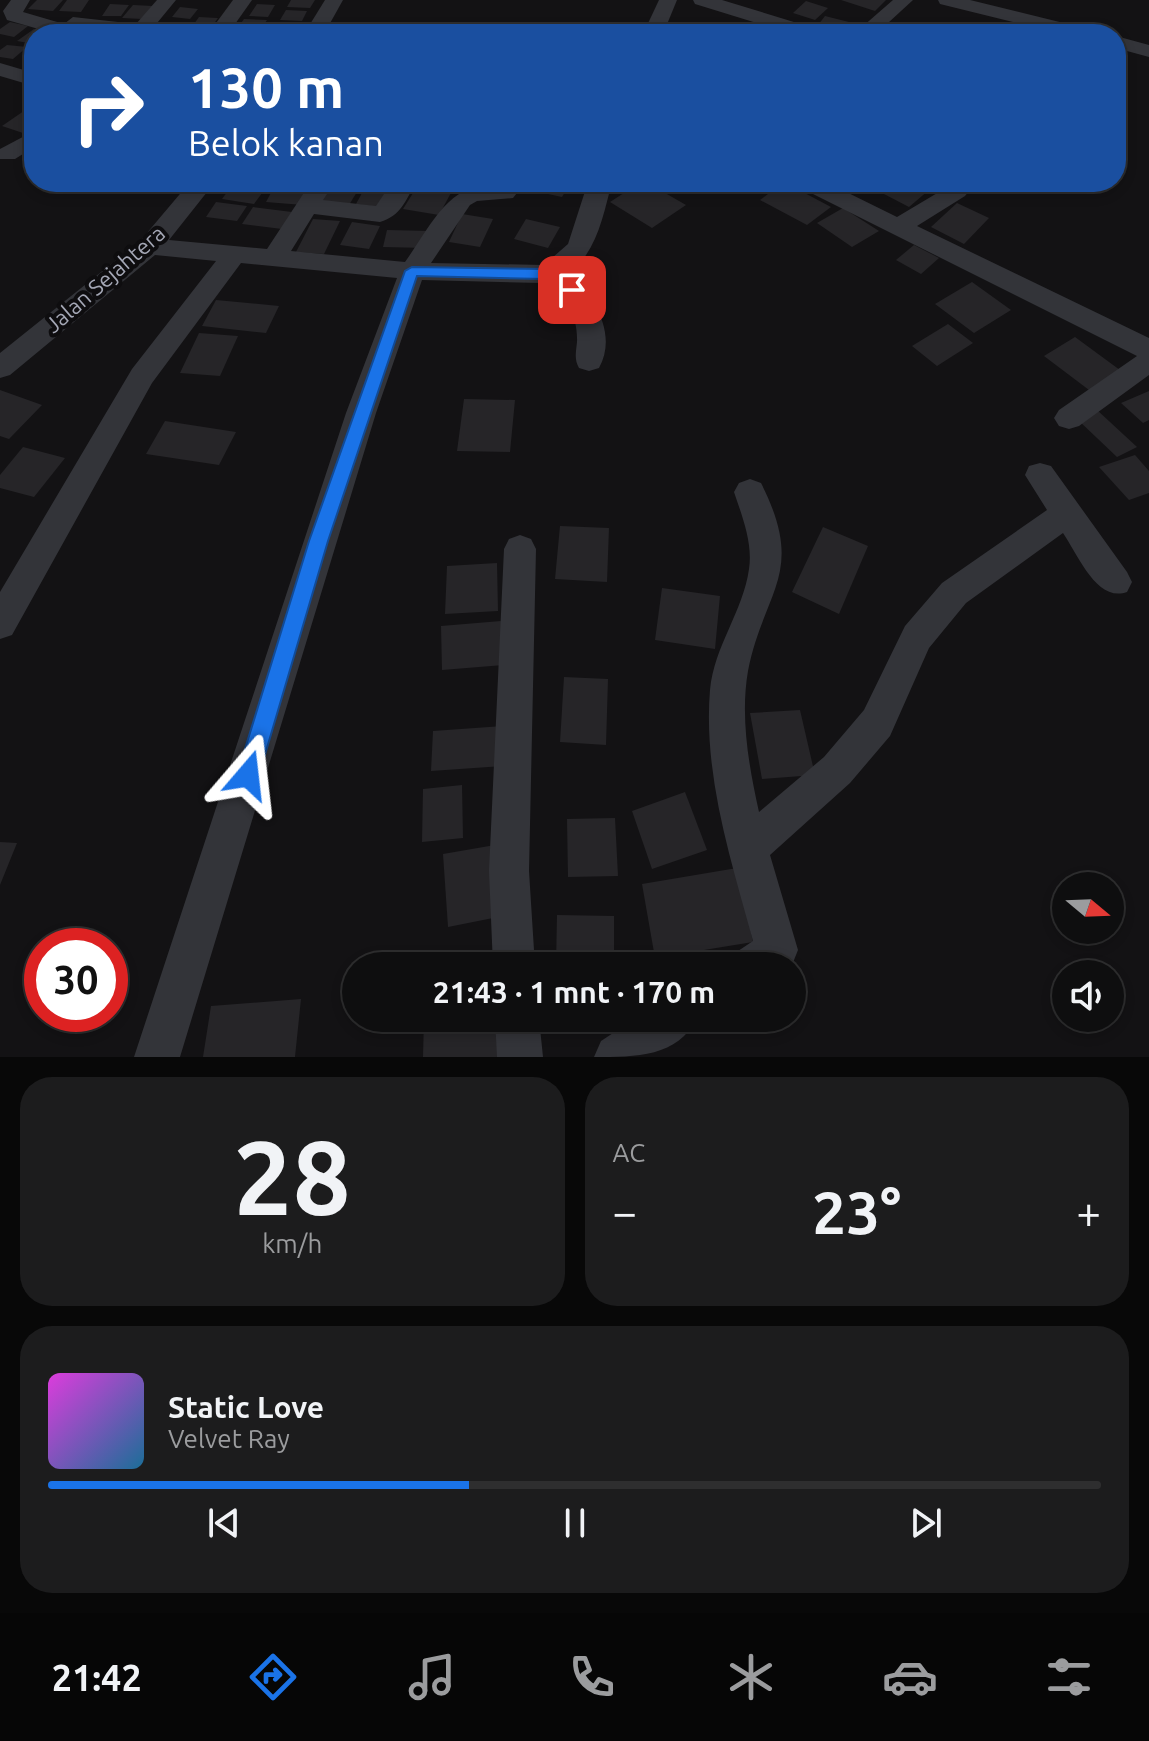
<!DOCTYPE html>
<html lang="id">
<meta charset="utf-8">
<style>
:root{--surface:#0e0e0f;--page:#1c1c1d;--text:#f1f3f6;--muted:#9b9c9e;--line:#2e2e2f;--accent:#1a73e8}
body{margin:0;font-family:Ubuntu,sans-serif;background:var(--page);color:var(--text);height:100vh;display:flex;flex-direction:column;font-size:30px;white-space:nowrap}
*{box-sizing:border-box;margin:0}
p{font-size:26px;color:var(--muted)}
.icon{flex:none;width:44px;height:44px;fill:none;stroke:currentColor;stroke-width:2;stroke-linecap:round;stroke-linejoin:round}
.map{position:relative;height:1057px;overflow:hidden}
.side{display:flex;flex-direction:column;gap:20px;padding:20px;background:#080808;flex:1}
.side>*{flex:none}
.top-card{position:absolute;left:24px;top:24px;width:1102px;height:168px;border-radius:32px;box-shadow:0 4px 12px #0003,0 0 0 2px var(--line);background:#1a4fa0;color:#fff;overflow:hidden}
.needle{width:52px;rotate:109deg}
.tools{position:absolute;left:1052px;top:872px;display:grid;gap:16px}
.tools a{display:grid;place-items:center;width:72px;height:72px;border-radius:50%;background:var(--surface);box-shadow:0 4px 12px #0003,0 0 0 2px var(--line);font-size:40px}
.speed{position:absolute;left:24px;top:928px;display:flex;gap:16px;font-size:40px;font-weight:700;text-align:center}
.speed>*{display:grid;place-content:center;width:104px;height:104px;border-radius:50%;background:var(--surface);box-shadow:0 4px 12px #0003,0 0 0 2px var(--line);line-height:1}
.speed .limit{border:12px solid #d22;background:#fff;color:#111}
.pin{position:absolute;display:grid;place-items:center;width:68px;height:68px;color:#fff;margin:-34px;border-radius:16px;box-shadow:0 4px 12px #0006}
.me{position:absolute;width:88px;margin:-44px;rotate:17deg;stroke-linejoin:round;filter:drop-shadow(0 0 6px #0008)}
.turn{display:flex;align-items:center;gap:28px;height:168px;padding:0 32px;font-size:36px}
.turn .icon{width:104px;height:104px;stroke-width:2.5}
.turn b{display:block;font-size:56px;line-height:68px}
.big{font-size:60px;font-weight:600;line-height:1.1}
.side .tile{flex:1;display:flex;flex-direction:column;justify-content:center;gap:12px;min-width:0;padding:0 28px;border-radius:32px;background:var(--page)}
.side .dial{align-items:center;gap:0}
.dial b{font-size:104px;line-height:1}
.song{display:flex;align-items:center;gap:24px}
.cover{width:96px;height:96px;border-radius:12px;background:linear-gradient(135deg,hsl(300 70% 55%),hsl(200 70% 35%))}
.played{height:8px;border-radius:4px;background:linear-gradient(90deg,var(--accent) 40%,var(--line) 40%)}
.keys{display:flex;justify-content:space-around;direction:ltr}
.heat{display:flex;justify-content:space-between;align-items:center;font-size:44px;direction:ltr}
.side .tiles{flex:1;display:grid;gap:20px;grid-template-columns:1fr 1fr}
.tile:last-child{grid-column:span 2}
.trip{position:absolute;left:342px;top:952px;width:464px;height:80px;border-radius:40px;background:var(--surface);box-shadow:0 4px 12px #0003,0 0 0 2px var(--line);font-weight:600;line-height:80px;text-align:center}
.menu{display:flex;height:128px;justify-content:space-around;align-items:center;background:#060606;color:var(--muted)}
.menu .icon{width:56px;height:56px}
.menu .on{color:var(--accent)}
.menu b{font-size:36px;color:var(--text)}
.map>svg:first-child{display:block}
</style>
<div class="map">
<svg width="1149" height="1057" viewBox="0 0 1149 1057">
<rect width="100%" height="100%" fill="#131214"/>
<g fill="#262528">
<path d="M37,0H63L53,11L28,9Z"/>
<path d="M67,0H89L81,12L59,11Z"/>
<path d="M291,0H315L310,8L287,7Z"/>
<path d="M841,0H886L875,11Z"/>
<path d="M806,1L828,8L815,20L793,13Z"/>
<path d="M110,4L129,5L121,16H102Z"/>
<path d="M257,4L275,5L268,17L249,16Z"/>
<path d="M133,5L153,6L142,19L122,18Z"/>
<path d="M180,7L198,9L190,19L172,17Z"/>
<path d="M286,10L307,11L302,21L280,20Z"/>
<path d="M825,16L857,24L849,34L815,29Z"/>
<path d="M199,17L218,18L210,29L191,28Z"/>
<path d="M244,19L267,20L259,32L236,30Z"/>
<path d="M10,22L28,26L14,37L0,34V29Z"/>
<path d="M168,22H187L179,34H159Z"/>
<path d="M275,22H302L297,34H269Z"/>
<path d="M34,29L52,34H34V44L17,41Z"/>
<path d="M7,45L27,47L13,59L0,57V50Z"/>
<path d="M34,104V129L26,134L2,126Z"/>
<path d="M331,182H363L349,205L319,200Z"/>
<path d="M368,182H399L386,208L356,204Z"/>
<path d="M523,182H571L562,197L520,188Z"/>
<path d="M641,182H646L686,205L652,228L610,202Z"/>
<path d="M784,182L831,207L807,225L760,200Z"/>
<path d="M899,182H913L929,190L909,207L884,194Z"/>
<path d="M233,184L265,189L254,204L222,199Z"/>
<path d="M418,185L452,191L439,215L403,209Z"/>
<path d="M273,189L309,193L303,205L266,202Z"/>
<path d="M216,202L247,206L237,221L206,217Z"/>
<path d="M957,203L989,218L964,244L931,227Z"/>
<path d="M253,207L292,212L282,229L242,224Z"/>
<path d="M843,208L879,231L852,247L817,223Z"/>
<path d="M462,214L493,219L480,247L449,242Z"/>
<path d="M313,219L340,221L324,254L296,252Z"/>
<path d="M526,219L560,227L548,248L514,239Z"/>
<path d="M352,222L380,226L369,249L340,245Z"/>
<path d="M387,230L430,231L426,248L383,247Z"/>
<path d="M914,245L939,258L921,274L896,260Z"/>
<path d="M972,282L1011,310L974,333L935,304Z"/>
<path d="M216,300L279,306L266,333L202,326Z"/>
<path d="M948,324L973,343L937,366L912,346Z"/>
<path d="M199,333L238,336L220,376L180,373Z"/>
<path d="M1075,337L1124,373L1093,393L1044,356Z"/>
<path d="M0,390L42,405L9,439L0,436Z"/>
<path d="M1149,391V420L1143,423L1121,403Z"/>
<path d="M464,399L515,400L510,452L457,451Z"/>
<path d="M1097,410L1137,447L1117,457L1077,419Z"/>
<path d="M165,421L236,432L219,465L146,454Z"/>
<path d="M23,447L65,458L34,497L0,488V475Z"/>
<path d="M1135,455L1149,471V493L1129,500L1099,467Z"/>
<path d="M560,526L609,528L607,582L555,579Z"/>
<path d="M823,527L868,546L839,614L792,592Z"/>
<path d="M497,563L498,611L445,614L447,566Z"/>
<path d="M662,588L720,596L715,649L655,640Z"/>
<path d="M512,620L515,664L442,670L441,626Z"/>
<path d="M564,677L608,679L606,745L560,742Z"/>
<path d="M800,710L815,775L762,779L750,713Z"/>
<path d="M503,726V766L431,771L433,731Z"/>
<path d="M462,785L463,838L422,842L423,789Z"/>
<path d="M685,792L707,850L652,869L632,811Z"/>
<path d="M615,818L618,876L568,877L567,819Z"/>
<path d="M0,842L17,843L0,885Z"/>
<path d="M495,845L503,916L448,927L443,854Z"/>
<path d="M737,868L753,942L655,958L642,884Z"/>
<path d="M557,915L614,916V966H556Z"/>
<path d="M301,999L295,1057H203L211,1006Z"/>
<path d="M424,1018H508V1057H423Z"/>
</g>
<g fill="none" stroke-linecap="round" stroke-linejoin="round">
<g fill="#333439" fill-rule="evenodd">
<path d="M11,0H30L23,12L64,24L73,17L136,24L157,0H176L148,34L85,30L88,34H56L7,20L3,11Z"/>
<path d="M233,0H252L228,34H208Z"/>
<path d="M325,0H343L324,34H304Z"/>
<path d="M659,0H677L663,34H643Z"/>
<path d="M693,0H722L820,30L823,34H792L695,4Z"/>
<path d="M893,0H913L876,34H854Z"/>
<path d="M938,0H970L1092,30L1095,34H1061L940,4Z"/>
<path d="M1116,36L1149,45V57L1116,48Z"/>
<path d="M0,63L34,73V86L0,76Z"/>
<path d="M34,131V147L15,159H0V149Z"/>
<path d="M190,182H215L169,240L267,249L311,182H335L323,200L376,206L392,182H416C406,200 401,216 380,222L314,214L291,251L405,262C435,220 453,172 513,188L517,193L513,198L477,201L470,205L431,263L544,265L568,244L588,182H612C603,216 597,253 567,275C594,294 618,334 599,368L589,371L579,368C574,359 576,352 577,342C578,313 565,299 542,283L422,280L376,413L180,1057H134L346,413L397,278L241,263L152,383L12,635L0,639V592L132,369L216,261L155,255L10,375L0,378V353L141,240Z"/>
<path d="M795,182H826L897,217L949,186H965L969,191L965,196L917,226L1149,338V375L1079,426L1069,429L1059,426L1054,418L1059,410L1137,356L799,187Z"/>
<path d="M1040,463L1051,466L1127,572L1132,582L1127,592C1097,603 1078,555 1063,533L966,603L929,648L890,736L850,783L770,855L798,950L792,965L732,966L738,951L753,941C731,860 703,775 710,690C714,646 743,612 749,569C753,543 742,516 734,492L739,483L750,479L761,483C807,574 764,589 748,671C740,717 749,767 759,812L824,757L864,710L905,626L942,583L1047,510L1025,475L1029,466Z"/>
<path d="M520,535L531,539L536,549L529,871L535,966H493L489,871L504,549L509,539Z"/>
<path d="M495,1018H539L543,1057H497Z"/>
<path d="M636,1018H697C678,1057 636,1057 594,1057L601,1041Z"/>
</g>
</g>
<path fill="#1a73e8" stroke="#114b97" stroke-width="2" d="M412,267L548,269L580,290L577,294H567L545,279L417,276L328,541L259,775L255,783L248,786L240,783L237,775L309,541L405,271Z"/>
<g text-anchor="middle" stroke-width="8" stroke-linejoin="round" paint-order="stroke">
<g font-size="22" fill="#a4a7b5" stroke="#0e0d0f">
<text transform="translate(105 279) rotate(-41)" y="8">Jalan Sejahtera</text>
</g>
</g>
</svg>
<div class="tools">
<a><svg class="needle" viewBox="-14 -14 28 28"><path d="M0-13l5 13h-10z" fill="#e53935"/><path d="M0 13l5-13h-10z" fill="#9b9c9e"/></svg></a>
<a><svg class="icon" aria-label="sound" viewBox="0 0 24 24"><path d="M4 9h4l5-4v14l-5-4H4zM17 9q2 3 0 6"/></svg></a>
</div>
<div class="speed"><div class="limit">30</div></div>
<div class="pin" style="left:572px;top:290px;background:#d93025"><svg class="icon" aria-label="arrive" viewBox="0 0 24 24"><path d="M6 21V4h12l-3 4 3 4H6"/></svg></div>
<svg class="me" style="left:248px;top:775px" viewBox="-20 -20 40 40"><path d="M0-17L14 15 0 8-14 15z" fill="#1a73e8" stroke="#fff" stroke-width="4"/></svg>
<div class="trip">21:43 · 1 mnt · 170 m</div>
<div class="top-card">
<div class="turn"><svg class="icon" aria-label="right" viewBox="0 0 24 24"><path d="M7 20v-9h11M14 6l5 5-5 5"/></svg><div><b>130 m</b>Belok kanan</div></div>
</div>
</div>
<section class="side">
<div class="tiles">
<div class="tile dial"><b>28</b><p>km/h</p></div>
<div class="tile"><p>AC</p>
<div class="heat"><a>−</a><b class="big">23°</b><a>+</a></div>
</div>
<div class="tile">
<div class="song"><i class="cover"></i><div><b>Static Love</b><p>Velvet Ray</p></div></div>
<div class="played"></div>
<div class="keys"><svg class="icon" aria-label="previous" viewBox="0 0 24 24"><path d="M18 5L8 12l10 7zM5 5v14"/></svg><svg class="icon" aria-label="pause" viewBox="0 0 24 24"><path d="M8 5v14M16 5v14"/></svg><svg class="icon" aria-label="next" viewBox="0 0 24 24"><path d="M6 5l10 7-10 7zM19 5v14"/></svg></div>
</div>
</div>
</section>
<nav class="menu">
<b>21:42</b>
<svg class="icon on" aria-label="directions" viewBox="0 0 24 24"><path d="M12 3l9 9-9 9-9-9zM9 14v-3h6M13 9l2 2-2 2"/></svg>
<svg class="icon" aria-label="music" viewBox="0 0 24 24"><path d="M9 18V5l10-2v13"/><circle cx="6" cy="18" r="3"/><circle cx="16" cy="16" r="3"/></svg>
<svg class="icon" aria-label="phone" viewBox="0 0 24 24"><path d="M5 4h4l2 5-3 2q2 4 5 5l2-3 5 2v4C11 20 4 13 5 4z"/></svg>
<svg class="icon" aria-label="climate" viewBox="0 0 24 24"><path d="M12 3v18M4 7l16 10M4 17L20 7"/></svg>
<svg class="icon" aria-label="car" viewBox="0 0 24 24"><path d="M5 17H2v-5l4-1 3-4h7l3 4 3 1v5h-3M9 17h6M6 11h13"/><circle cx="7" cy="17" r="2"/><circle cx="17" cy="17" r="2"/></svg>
<svg class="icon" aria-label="filters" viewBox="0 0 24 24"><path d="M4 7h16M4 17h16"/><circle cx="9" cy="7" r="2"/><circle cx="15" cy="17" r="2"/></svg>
</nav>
